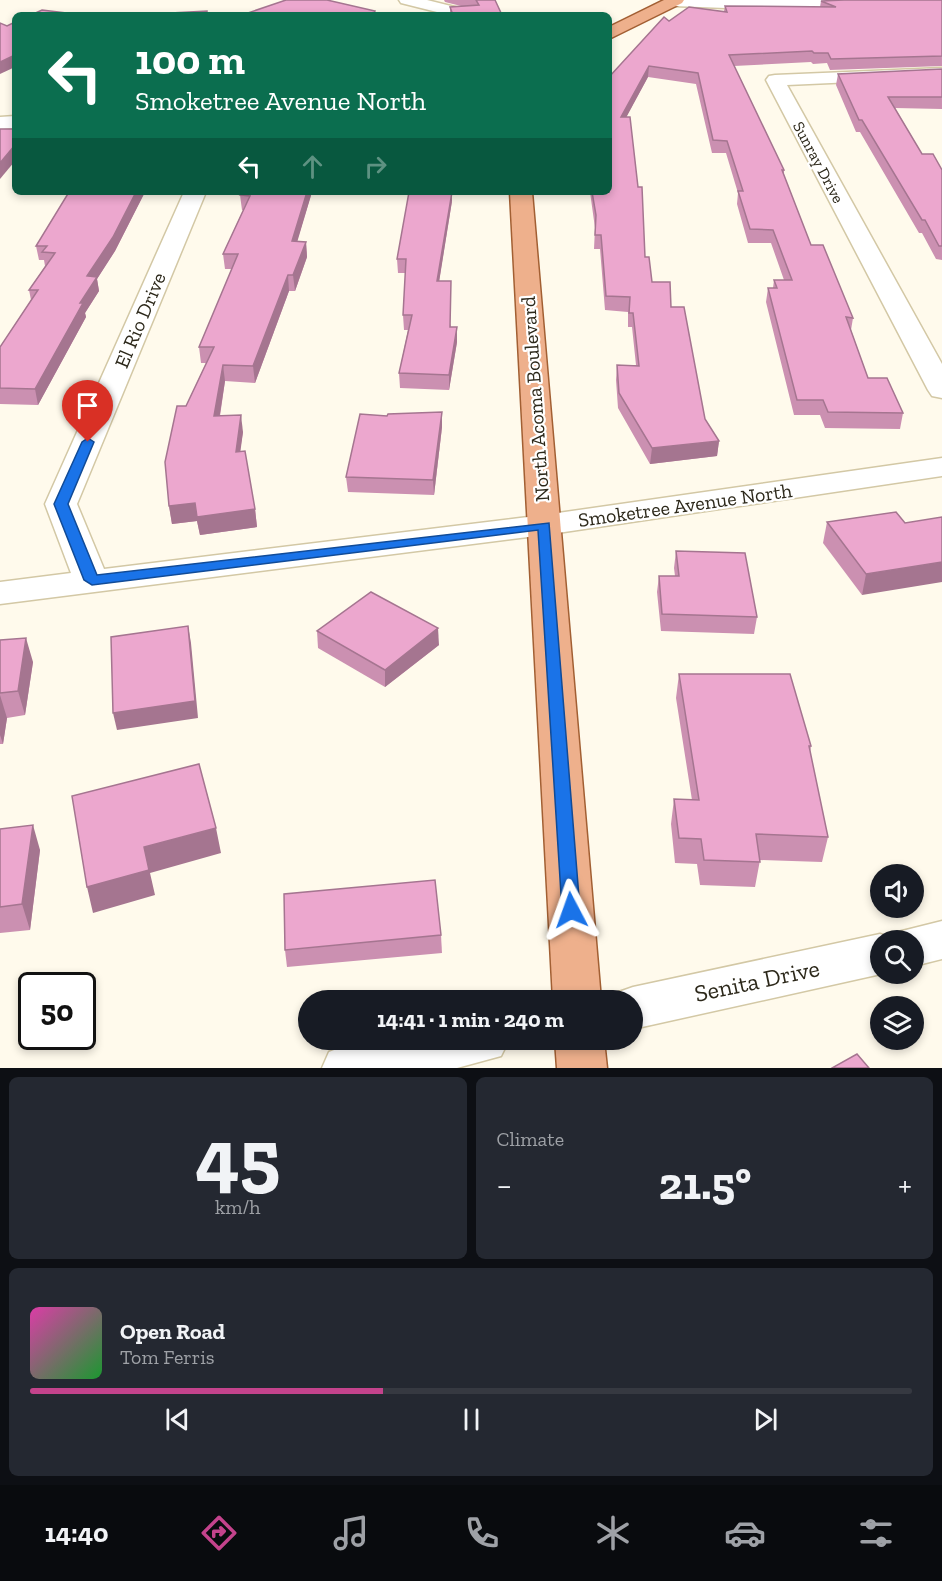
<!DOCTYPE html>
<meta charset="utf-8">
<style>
:root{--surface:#171b24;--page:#242831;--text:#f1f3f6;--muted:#9ea1a6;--line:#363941;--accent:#c4438c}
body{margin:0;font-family:"Zilla Slab",serif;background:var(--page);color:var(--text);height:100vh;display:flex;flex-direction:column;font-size:22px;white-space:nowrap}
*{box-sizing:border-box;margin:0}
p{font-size:20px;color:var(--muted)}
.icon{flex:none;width:33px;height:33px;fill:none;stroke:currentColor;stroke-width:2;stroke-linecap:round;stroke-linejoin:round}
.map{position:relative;height:1068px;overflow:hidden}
.drawer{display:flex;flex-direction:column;gap:9px;padding:9px;background:#0d0f14;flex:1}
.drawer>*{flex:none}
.guide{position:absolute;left:12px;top:12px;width:600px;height:183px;border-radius:9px;box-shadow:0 3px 9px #0003;background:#0b6e4f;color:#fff;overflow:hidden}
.tools{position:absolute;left:870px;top:864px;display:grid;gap:12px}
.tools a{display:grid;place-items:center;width:54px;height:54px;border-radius:50%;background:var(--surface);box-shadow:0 3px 9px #0003;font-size:30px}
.speed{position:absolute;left:18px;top:972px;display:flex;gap:12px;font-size:30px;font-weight:700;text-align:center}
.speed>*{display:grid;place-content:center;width:78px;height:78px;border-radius:50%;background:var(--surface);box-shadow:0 3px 9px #0003;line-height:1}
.speed .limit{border:3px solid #111;border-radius:9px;background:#fff;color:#111}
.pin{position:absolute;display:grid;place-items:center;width:51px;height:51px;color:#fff;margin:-62px -26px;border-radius:50% 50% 50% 0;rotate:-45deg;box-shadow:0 0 6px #0007}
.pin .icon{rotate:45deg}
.me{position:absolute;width:66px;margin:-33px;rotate:356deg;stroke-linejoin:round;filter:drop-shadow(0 0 4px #0008)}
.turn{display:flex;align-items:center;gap:21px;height:126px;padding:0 24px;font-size:27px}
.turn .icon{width:78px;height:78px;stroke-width:2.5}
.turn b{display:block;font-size:42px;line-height:51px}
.lanes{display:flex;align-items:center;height:57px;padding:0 24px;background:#0003;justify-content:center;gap:30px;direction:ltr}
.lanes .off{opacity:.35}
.big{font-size:45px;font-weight:700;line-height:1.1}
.drawer .card{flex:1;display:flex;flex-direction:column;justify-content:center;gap:9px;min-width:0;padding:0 21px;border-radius:9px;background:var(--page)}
.drawer .dial{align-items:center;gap:0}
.dial b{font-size:78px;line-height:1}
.song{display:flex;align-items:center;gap:18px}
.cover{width:72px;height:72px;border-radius:9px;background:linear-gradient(135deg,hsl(320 70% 55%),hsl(130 70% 35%))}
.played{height:6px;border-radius:3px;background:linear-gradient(90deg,var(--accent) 40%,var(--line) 40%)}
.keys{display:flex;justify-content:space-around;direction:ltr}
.heat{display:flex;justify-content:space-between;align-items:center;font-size:33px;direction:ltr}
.drawer .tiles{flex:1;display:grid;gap:9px;grid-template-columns:1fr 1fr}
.card:last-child{grid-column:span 2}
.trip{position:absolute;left:298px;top:990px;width:345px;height:60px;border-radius:30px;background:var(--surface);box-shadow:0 3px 9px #0003;font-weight:700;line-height:60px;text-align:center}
.dock{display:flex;height:96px;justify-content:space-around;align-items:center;background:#090b0e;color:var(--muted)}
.dock .icon{width:42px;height:42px}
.dock .current{color:var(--accent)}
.dock b{font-size:27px;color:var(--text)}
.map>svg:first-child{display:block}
</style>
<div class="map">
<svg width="942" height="1068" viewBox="0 0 942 1068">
<rect width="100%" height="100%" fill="#fffaec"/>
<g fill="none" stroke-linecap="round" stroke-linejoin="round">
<defs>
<g id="minor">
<path d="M399,0H427L475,12L477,15H449L401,3Z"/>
<path d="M667,0H938L930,5L774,10L674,6L668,4Z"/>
<path d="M942,68V78L787,85L942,364V398L932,396L928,390L766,80L769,76L775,75Z"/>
<path d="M15,116V128L0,129V117Z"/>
<path d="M184,192H206L77,504L104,569L544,515L942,458V476L544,535L0,604V582L71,573L45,504Z"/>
<path d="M942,921V959L914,966V940H880L881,974L633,1029V1000H612L616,993L633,987L880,934L894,939L898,932Z"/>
<path d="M374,1040H509L501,1056L457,1068H322L329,1052L347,1045Z"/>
</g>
<g id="major">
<path d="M664,0H684L682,3L609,39V27Z"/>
<path d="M510,192H532L601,1000H553Z"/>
<path d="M555,1040H604L607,1068H557Z"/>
</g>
</defs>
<use href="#minor" stroke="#d3c8a5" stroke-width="3"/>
<use href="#major" stroke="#a25f33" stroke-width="3"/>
<use href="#minor" fill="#fff" fill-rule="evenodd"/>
<use href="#major" fill="#eeb08c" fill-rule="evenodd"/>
</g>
<g fill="#cb90b1">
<path d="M444,0H495L502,15H450V7L461,6L445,2Z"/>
<path d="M942,0V66L830,70L827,63L813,64L811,62L734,66L784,170V175L811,245L853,318L851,330L868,378L903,413L900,429L825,428L820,415H794L766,302L768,288H773L774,280H784L771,243H748L737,204L738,193L726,153H712L696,84L648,77L626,117L645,257L652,282L671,307L705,419L719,441L717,456L650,464L618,408L616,380L617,365H636L632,327H628V312L605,310L600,249H594L595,228L590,192H609V77L669,21L724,11L725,6L820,7L821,1Z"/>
<path d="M942,69V109L895,108L922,154L942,170V260L936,259L922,233H919L860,132H856L836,85L838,74Z"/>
<path d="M69,192H145L115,251L97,279L99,291L85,313L86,317L38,405L0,404V347L31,300L29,290L45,266L44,260H39L36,246Z"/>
<path d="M242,192H312L297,241L306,242L307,257L295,291H289L255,383L225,381L220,416L243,432L240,451L255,509L257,527L200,535L197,521L172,524L169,506L186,406L206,363H201L199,347L232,269H225L223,254L243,210H242L240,195Z"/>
<path d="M452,201L439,281L451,327H457V342L449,390L400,388L399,373L408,330H404L403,315L406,273H398L397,259Z"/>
<path d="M442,412V427L434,495L348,492L346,477L387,416Z"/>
<path d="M896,512L862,595L823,543L827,522Z"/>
<path d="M676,551L757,617L754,634L661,631L657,592L659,576H675L674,568Z"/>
<path d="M317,631L439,645L385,687L318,648Z"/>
<path d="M0,640L33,662L25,715L7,718L3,744H0Z"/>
<path d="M679,674L811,746L810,752L828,837L822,862L760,860L755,887L700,885L697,864L675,863L671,824L674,799L692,800L676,698Z"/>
<path d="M0,829L40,850L30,930L0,933Z"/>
<path d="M441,935L442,953L287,967L285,950Z"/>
</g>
<g fill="#a57590">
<path d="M15,55V67L0,74V62Z"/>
<path d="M649,66L648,77L620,129L621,117Z"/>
<path d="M15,145V161L0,179V163Z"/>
<path d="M136,192H145L115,251L97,279L99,291L85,313L86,317L38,405L35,389L80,303L87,276Z"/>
<path d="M307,192H312L293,256L292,241Z"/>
<path d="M452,192V201L437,295V281Z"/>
<path d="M306,242L307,257L295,291L293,275Z"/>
<path d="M288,275L289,291L255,383L253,366Z"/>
<path d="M457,327V342L449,390V375Z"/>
<path d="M223,365L225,381L217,433L214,416Z"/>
<path d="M442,412V427L434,495L433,480Z"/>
<path d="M241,415L243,432L238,469L236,452Z"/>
<path d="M719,441L717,456L650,464L652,448Z"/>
<path d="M195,503L255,509L257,527L200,535L197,521L172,524L169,506Z"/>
<path d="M942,562V582L862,595L866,574Z"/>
<path d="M188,626L191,643L198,718L117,730L113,713Z"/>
<path d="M438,628L439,645L385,687V670Z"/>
<path d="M26,638L33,662L25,715L18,691Z"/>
<path d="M0,695L7,718L3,744L0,735Z"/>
<path d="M33,825L40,850L30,930L22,904Z"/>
<path d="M216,828L221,853L150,873L155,895L93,913L87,887L144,847Z"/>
</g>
<g fill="#eca7ce" stroke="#a57590" stroke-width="1.5">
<path d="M286,0H327L375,11L373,15H242Z"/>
<path d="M476,0H495L502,15H453L450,7L479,5Z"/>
<path d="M844,0H942V56L831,59L828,53H814L812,51L729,55L784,170H782L811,245H823L853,318L846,317L868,378H887L903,413L828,412L823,400H797L768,288H777L774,280H792L773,230L750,229L738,191H743L727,141L713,140L698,73L649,66L621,117H630L638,187H642L645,257H649L652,282H670L671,307H684L705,419L719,441L652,448L619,393L617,365L639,366L633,313H629L630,297L606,296L601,235H595L596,215L592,192H609V77L664,17L669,21L689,7L727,12L725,6L836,7L821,1Z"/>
<path d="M42,10L83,15H31Z"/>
<path d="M207,11V15H151L152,14Z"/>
<path d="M15,22V55L0,62V23L7,26Z"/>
<path d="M942,69V97H888L922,154H933L942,170V246H939L925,220H922L862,120H859L838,74Z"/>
<path d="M0,129H15V145L0,163Z"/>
<path d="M69,192H136L113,237L87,276L97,277L80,303H83L35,389L0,388V347L38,290H29L55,253L42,252L47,246H36Z"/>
<path d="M242,192H307L292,241L306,242L293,275H288L253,366L223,365L214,416L241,415L236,452L245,451L255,509L197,517L195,503L169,506L165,462L177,406H186L214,347H199L238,254H223L250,196L240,195Z"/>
<path d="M409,192H452L437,281H451L450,327H457L449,375L399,373L412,315H403L406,259H397Z"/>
<path d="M442,412L433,480L346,477L360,414L387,416L388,414Z"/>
<path d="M896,512L905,523L942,517V562L866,574L827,522Z"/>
<path d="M676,551L745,553L757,617L662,614L659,576H679Z"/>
<path d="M371,592L438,628L385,670L317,631Z"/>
<path d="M188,626L195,701L113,713L111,637Z"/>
<path d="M26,638L18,691L0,693V640Z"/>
<path d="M679,674H790L811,746H809L828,837L756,834L760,862L704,860L701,839L679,838L674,799L699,800Z"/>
<path d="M199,764L216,828L144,847L149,870L87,887L72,796Z"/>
<path d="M33,825L22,904L0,907V829Z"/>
<path d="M435,880L441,935L285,950L284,894Z"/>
<path d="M857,1054L869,1068H832Z"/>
</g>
<path fill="#1a73e8" stroke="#114b97" stroke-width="1.5" d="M88,438L94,442L68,504L97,575L549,523L580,910L578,916L571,918L564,916L562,910L538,530L92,585L84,580L54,504L82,442Z"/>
<g text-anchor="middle" stroke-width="4.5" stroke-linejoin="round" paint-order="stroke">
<g font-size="16" fill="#2c281a" stroke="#fff">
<text transform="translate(819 162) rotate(62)" y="6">Sunray Drive</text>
</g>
<g font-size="20" fill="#2c281a" stroke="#fff">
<text transform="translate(140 320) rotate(-67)" y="7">El Rio Drive</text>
<text transform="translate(535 399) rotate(-94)" y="7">North Acoma Boulevard</text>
<text transform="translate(685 505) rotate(-8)" y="7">Smoketree Avenue North</text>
</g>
<g font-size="24" fill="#2c281a" stroke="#fff">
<text transform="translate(757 981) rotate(-12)" y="8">Senita Drive</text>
</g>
</g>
</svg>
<div class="tools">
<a><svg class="icon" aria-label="sound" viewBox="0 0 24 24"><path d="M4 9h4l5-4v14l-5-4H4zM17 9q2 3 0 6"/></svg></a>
<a><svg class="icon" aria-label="search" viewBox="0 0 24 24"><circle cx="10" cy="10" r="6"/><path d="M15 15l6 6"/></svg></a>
<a><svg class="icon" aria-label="layers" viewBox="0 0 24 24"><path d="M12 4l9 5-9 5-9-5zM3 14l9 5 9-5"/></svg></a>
</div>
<div class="speed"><div class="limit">50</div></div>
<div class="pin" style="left:88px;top:442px;background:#d93025"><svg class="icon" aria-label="arrive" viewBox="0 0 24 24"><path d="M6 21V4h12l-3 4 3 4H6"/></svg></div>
<svg class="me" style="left:571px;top:910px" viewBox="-20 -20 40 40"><path d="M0-17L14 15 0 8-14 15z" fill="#1a73e8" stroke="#fff" stroke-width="4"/></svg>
<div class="trip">14:41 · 1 min · 240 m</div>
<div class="guide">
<div class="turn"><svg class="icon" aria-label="left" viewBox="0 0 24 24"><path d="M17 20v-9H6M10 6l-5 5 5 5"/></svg><div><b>100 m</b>Smoketree Avenue North</div></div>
<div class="lanes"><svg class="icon" aria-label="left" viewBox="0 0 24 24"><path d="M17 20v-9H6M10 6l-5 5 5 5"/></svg><svg class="icon off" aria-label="ahead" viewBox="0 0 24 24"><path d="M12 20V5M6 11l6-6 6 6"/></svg><svg class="icon off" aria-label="right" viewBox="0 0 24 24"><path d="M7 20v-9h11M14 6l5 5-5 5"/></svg></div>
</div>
</div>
<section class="drawer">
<div class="tiles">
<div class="card dial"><b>45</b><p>km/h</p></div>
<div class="card"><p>Climate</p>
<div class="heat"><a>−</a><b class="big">21.5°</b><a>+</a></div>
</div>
<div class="card">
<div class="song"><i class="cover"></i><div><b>Open Road</b><p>Tom Ferris</p></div></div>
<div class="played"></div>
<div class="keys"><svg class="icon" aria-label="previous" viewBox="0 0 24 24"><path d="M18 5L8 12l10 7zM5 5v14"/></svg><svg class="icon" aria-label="pause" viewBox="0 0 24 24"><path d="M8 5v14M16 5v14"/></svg><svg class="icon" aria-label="next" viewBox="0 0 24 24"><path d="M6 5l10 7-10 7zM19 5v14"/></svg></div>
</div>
</div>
</section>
<nav class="dock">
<b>14:40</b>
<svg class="icon current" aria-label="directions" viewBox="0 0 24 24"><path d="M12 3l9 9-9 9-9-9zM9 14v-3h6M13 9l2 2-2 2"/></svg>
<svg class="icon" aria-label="music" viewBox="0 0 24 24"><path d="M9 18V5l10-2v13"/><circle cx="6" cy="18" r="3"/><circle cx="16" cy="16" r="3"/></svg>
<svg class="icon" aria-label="phone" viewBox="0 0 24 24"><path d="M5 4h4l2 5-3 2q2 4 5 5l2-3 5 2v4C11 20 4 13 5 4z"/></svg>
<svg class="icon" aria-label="climate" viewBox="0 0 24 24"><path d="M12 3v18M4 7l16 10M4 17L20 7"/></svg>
<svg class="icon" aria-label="car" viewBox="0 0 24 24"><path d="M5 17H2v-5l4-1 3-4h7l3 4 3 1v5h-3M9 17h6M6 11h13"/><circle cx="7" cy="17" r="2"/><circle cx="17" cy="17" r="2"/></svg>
<svg class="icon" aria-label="filters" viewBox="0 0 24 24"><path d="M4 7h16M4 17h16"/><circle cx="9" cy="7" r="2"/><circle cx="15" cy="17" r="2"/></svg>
</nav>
